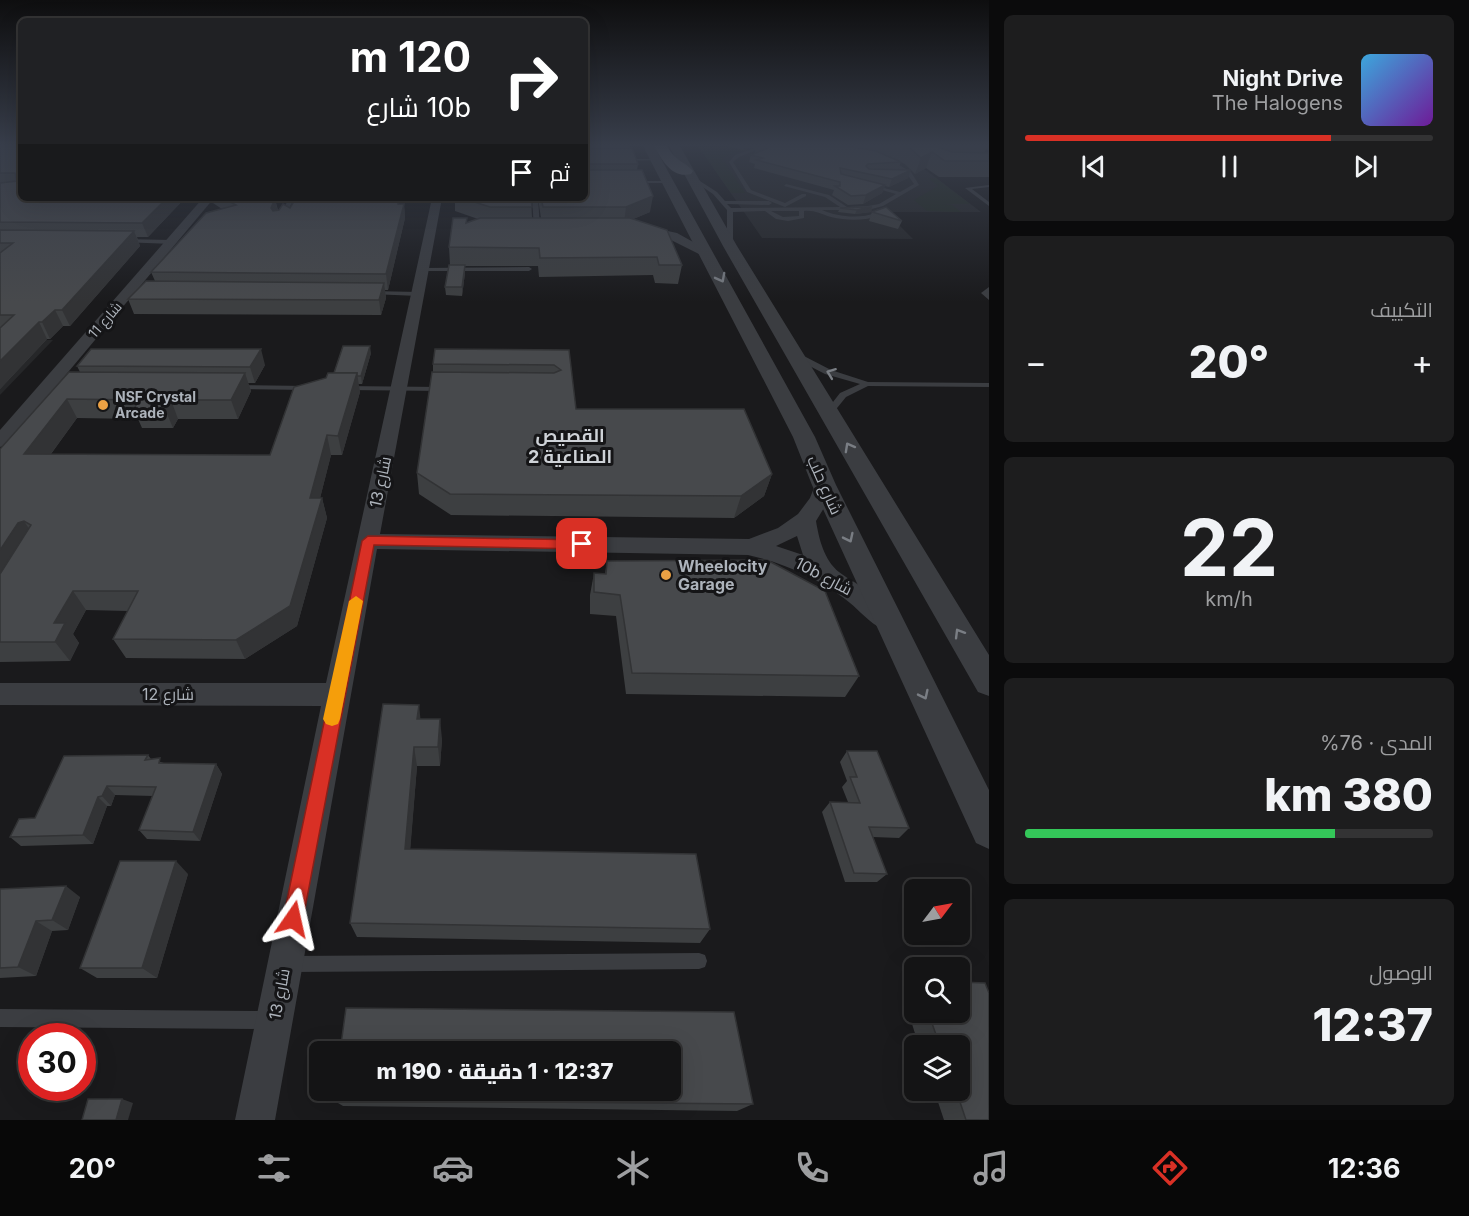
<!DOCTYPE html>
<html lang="ar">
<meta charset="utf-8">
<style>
:root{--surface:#141415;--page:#1d1d1e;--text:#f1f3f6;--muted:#9d9ea0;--line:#333334;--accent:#d93025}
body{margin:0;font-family:Inter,Cairo,sans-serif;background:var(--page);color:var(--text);direction:rtl;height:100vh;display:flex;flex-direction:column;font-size:22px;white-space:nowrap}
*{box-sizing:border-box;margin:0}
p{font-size:20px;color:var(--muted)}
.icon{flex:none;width:33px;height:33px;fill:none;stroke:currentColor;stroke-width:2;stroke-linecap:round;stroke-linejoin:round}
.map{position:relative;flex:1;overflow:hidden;direction:ltr}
.details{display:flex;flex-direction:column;gap:15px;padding:15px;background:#0b0b0c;width:480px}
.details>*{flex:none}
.top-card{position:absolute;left:18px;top:18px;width:570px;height:183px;border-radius:9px;box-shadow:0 6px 24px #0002,0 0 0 2px var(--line);direction:rtl;background:#202124;color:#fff;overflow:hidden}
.needle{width:39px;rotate:58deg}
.controls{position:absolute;left:904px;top:879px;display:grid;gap:12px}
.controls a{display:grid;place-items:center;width:66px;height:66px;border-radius:9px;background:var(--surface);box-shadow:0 6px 24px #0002,0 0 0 2px var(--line);font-size:30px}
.speed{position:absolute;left:18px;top:1023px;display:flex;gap:12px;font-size:30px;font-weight:700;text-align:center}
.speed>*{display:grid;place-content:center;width:78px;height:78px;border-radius:50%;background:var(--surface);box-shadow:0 6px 24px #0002,0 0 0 2px var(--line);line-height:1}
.speed .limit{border:9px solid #d22;background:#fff;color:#111}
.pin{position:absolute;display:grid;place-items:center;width:51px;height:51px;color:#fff;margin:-26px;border-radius:12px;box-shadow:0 3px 9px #0006}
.me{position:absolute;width:66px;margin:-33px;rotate:11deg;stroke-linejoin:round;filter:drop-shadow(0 0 4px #0008)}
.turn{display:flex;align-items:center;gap:21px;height:126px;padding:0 18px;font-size:27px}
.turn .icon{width:78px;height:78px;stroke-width:2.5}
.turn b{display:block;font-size:42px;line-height:51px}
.then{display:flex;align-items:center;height:57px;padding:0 18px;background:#0003;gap:12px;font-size:22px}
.big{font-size:45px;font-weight:800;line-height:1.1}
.details .card{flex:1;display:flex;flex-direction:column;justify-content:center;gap:9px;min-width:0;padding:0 21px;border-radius:9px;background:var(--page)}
.details .dial{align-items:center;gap:0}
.dial b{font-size:78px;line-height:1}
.song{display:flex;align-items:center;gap:18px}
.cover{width:72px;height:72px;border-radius:9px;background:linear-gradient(135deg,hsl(200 70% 55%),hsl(280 70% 35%))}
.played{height:6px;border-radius:3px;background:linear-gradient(90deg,var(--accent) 75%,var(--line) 75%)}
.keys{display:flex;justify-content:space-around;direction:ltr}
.heat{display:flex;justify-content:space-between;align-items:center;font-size:33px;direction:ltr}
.charge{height:9px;border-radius:4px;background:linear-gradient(90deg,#34c759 76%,var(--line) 0)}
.trip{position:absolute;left:309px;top:1041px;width:372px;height:60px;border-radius:9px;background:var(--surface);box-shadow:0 6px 24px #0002,0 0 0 2px var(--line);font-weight:800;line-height:60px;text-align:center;direction:rtl}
.tab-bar{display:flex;height:96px;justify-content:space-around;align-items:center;background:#080808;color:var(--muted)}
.tab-bar .icon{width:42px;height:42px}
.tab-bar .active{color:var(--accent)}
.tab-bar b{font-size:27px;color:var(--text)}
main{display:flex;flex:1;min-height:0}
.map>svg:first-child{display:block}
</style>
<main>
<section class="details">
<div class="card">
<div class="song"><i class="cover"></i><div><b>Night Drive</b><p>The Halogens</p></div></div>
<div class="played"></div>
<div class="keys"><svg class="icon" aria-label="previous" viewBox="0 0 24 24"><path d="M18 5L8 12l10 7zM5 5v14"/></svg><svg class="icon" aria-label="pause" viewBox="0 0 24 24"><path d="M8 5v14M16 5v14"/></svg><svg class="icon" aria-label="next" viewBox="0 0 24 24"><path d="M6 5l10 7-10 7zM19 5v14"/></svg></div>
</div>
<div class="card"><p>التكييف</p>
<div class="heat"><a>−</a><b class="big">20°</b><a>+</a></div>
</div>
<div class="card dial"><b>22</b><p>km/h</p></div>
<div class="card"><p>المدى · 76%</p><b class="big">380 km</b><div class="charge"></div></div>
<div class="card"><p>الوصول</p><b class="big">12:37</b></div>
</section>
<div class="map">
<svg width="989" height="1120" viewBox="0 0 989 1120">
<rect width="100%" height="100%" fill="#1a1a1c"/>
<g fill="#262729">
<path d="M698,146H894L981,212H886L913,239L762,238Z"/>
<path d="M0,340H53L0,395Z"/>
</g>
<g fill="#222a22">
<path d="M698,146H733L745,149L722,158L745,193H731Z"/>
<path d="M928,178H936L970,204H943L952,205L961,212L927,211L914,200L938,186Z"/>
</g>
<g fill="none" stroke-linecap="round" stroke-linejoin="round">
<g fill="#3b3d41" fill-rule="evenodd">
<path d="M761,146H766L739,157L733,162L751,190L785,203L802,194H806V196L785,207L747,192L729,162L735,155Z"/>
<path d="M623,159H656L658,160L621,161Z"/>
<path d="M885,159H889L911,172L919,185L883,206L868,210H822C838,217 859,219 876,213L875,211L878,209L881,211V215C865,221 848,221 831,217C820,214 815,210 804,211V218L788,221L776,219L765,211L733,212V246L730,248L727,246V210L713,194L688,177L692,176L717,192L725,201H769L772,203L769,205L727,204L731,208L840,207L825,197L784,186L786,184L829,195L847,207L868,206L879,204L896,194L868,186V184L900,192L914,184L907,174L885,161ZM771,211H799V216L783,217Z"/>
<path d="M635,181H667L669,182L667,183H633Z"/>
<path d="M989,185V187L972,189L989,202V206L965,188Z"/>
<path d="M289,198H295L282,220H278Z"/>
<path d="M532,198H538L540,228L537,230L534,228Z"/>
<path d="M123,239L172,240L175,242L172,244L121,242V240Z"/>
<path d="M423,268L529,267L532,269L529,271H421L420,270Z"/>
<path d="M989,287V300L981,293Z"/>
<path d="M372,291L419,292L422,294L419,296L370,294V292Z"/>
<path d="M794,354H800L831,370L868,382L989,383V387L868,386L846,397L833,413H830L826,411L840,393L860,384L825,374L794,358Z"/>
<path d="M232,385L307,386L311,388L307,390L235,389H232Z"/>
<path d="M343,386L442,387L446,389L442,391L346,390H343Z"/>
<path d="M699,953L705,955L707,961L705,967L699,969L291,972L285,970L283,964L285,958L291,956Z"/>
<path d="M0,1009L270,1011L276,1014L279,1020L276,1026L270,1029L0,1027Z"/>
</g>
<g fill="#3b3d41" fill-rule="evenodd">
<path d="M203,198H214L7,445L0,447V430Z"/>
<path d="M432,198H442L380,534L749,539L778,528L798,514L810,498L817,480H831L834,485L830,498L816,521C819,539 824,560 839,572C859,587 886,597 898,620L895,627C888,629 883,630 877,626C866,619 856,607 845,599C816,577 783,563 748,555L377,549L275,1120H235L321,706L0,705V683H326ZM797,536L803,555L776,546Z"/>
<path d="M640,225L677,233L713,253L711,256H703L669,239L636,232L634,229Z"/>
</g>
<g fill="#3b3d41" fill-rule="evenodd">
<path d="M643,146H654L815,437L836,485L989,790V849L976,843L812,485L793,437Z"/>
<path d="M669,146H680L737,246L989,655V696L978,692L723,246Z"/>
</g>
<path fill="#575a60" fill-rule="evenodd" d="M654,146H667C678,164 682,159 693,171L691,174C672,179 662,160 654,146Z"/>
</g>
<g fill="#3d3f41" fill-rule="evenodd">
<path d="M0,146L185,198L148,237H137L140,246L70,326H63L50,339H47L0,389Z"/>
<path d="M585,146H629L628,149L638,164L637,170L650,212L633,219L682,265L678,284L655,283L653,275L539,277L538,266H465V273L462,296L446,295L445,287L450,265L449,247L467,223L478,219L455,211V198H531L532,218H541L538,198H585Z"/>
<path d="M728,146H989V151L986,149L984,153H989V177H939L926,168L915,174L911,170L908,178L889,187L885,186L882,193L863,204L848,205L832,195L834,190L754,168L755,164L749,162L751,155L755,153L756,147L743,150ZM887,156L905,164L911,170L898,169L901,162Z"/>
<path d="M211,198H273L275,199L278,210L290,208L296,198H399V204H404L405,218L388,290H385L386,298L381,315L134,314L128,299L155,281L151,272L222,209L213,203Z"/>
<path d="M872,207L871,212L855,214L838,212L840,208Z"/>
<path d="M872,212L902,221L898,229L869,221Z"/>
<path d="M569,350L576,409L772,474L764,496L734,518L451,515L419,494L417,473L433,372V364Z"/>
<path d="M371,353L362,384H358L360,392L342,455H331L320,498H322L327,518L297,626L245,659L126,658L113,639L128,611L86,610L73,634L79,643L70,661L0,662V449L80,372L77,366L265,365L255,383H248L251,391L238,419H178L173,428H142L138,419L77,418L51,454L270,455L326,378Z"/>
<path d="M607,561L859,676L845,697L626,694L616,616L590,614V595L594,573L605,574Z"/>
<path d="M421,719L442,739L440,766H417L410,849L710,929L700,943L357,937L350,923Z"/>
<path d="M847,751L909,828L899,838L873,837L887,874L877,882H845L822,812L830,802H848L842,787L847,781L840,762Z"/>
<path d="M148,755L151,759L164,763L216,764L222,774L200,841L147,839L139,830L153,796L115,795L111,806H107L93,844L21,846L10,837L35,818Z"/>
<path d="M188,874L157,978H97L80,968Z"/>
<path d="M0,889L80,897L68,930L52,931L36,976L0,978Z"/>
<path d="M915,1001V1012H960L989,1120H944L934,1090H960V1046H919L906,1005Z"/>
<path d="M333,1100L753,1104L737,1111L343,1106Z"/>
</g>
<g fill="#323335">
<path d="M744,146H757L756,147L743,150Z"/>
<path d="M932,152L926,168L915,174L921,158Z"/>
<path d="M911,170L908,178L889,187L892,179Z"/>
<path d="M885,185L882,193L863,204L866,195Z"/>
<path d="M653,196L650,212L624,223L626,207Z"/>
<path d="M167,198H185L148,237L142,223Z"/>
<path d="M275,199L278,213L274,222L271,208Z"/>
<path d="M404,204L405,218L388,290L386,274Z"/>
<path d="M872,207L871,212L855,214L857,210Z"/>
<path d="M134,231L140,246L70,326L62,310Z"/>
<path d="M465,265V273L462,296V287Z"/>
<path d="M384,283L386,298L381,315L379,300Z"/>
<path d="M55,310L63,326L50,339L42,322Z"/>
<path d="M39,322L47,339L0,389V361Z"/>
<path d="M370,346L371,353L362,384L361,376Z"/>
<path d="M261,349L265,365L255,383L250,367Z"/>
<path d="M245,373L251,391L238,419L231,400Z"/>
<path d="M357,373L360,392L342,455L338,436Z"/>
<path d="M67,399L77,418L36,474L24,454Z"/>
<path d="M171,400L178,419L173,428L165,409Z"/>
<path d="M327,435L331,455L315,518L310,498Z"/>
<path d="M772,474L764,496L734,518L741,496Z"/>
<path d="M322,498L327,518L297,626L245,659L236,640Z"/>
<path d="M24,521L37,541L0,593V550L18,523Z"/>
<path d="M73,591L86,610L73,634L79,643L70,661L55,642L54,623Z"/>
<path d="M419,705L421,724L417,719Z"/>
<path d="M440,719L442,739L440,766L438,747Z"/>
<path d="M414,747L417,766L409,866L405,849Z"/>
<path d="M216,764L222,774L200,841L193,832Z"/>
<path d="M107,786L115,795L111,806L102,796Z"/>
<path d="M98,797L107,806L93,844L83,835Z"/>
<path d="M176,861L188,874L157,978L142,968Z"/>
<path d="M66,886L80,897L68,930L52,920Z"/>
<path d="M36,921L52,931L36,976L18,967Z"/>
<path d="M122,1099L133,1103L128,1120H116Z"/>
</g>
<g fill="#47494c" stroke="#323335" stroke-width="1.5">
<path d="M0,146H21V198H167L142,223L0,222V183L17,181L15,173H0Z"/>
<path d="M758,146H847L876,151L901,162L868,164L866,166L869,169L911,170L892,179L840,168L841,174L885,185L866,195L851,196L835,186H840V182L756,160L763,158L751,155L768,148Z"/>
<path d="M904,146H935L952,152L989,153V161H945L932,152L921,158L911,149Z"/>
<path d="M585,148L586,149L632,148L638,164H586L585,165Z"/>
<path d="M585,167L588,170H642L653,196L626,207H543L541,198H585Z"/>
<path d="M223,198H273L275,199L271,208L273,211L279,210L283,204L290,208L296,198H398V204H404L386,274L151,272L206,213L236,205Z"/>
<path d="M462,198H531L532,207H490Z"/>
<path d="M872,207L857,210L840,208Z"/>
<path d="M886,207L902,221L872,212Z"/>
<path d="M453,218H467L466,223L480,218H630L667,230L682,265H659L657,257L540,258L539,248L449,247Z"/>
<path d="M0,230L134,231L62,310H55L42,322H39L0,361V328L14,315H0V253L13,243H0Z"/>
<path d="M449,265H465L462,287H445Z"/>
<path d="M146,281L384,283L379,300L128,299Z"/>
<path d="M343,346H370L361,376H357V373H334Z"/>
<path d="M91,349H261L250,367L77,366Z"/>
<path d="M435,349L569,350L576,409H744L772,474L741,496L450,494L417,473L432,372L554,373L561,370L554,365L433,364Z"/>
<path d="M69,372L245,373L231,400H171L165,409H134L139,400L67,399L24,454L270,455L294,387L326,378L328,373H357L338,436L327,435L310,498H322L290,606L236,640L113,639L138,591H73L54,623H65L55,642H0V574L31,525L24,521L18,523L0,550V449Z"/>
<path d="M767,560L825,591L859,676L632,673L620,595L594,592V573L606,574L607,561Z"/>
<path d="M383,704L419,705L417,719H440L438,747H414L405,849L696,854L710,929L350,923Z"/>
<path d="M847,751H877L909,828L869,827L887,874L854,873L830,802L860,803L850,777H857Z"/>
<path d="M148,755L145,760L160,758L159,763L216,764L193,832L139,830L156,787L107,786L102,796L98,797L83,835L10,837L19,819L35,818L64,756Z"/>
<path d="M120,861H176L142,968H80Z"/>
<path d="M66,886L52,920L36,921L18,967L0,968V889Z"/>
<path d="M960,982L985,983L989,993V1120H966L956,1090H960V1046H940L928,1012H960Z"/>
<path d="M346,1008L734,1012L753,1104L333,1100L335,1090H670V1052H340Z"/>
<path d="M88,1099H122L116,1120H82Z"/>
</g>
<defs><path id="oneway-chevron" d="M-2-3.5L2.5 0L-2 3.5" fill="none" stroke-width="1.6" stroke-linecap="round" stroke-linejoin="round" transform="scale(1.5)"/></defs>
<g stroke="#7a7e84">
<use href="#oneway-chevron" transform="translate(721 278) rotate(62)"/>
<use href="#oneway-chevron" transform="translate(831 373) rotate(-159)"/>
<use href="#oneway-chevron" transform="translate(849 447) rotate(-119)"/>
<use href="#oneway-chevron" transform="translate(849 538) rotate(64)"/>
<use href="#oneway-chevron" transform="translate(959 633) rotate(-121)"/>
<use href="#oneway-chevron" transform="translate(924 695) rotate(64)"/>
</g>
<linearGradient id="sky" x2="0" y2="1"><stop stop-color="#0e0e0f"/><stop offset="0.48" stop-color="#383e4b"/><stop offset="1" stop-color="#383e4b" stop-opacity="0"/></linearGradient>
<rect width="989" height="302" fill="url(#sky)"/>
<path fill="#d93025" stroke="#8d1f18" stroke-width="1.5" d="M368,536L582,540L588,544L582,549L374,545L303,919L300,926L293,930L286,926L283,919L362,541Z"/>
<path fill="#f59e0b" d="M356,596L363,601L340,719L338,724L332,726L326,724L323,719L349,601Z"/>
<g fill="#eba144" stroke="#151517" stroke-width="2">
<circle cx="103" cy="405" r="6"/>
<circle cx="666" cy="575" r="6"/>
</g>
<g text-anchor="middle" stroke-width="6" stroke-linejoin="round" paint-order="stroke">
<g font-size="14" fill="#adb3bb" stroke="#151517">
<text transform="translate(105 320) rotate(-49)" y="5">شارع 11</text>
</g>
<g font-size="14" font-weight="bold" fill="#adb3bb" stroke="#151517" text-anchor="start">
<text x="115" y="402">NSF Crystal<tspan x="115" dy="16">Arcade</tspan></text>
</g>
<g font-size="16" fill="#adb3bb" stroke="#151517">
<text transform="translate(380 482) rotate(-78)" y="6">شارع 13</text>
<text transform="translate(825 485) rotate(66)" y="6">شارع حلب</text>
<text transform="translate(824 576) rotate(28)" y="6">10b شارع</text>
<text x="168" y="700">شارع 12</text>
<text transform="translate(279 994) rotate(-79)" y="6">شارع 13</text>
</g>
<g font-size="16" font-weight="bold" fill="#adb3bb" stroke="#151517" text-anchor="start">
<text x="678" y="572">Wheelocity<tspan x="678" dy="18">Garage</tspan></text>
</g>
<g font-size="18" font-weight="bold" fill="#ced2d7" stroke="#151517">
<text x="570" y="442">القصيص<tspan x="570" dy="21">الصناعية 2</tspan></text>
</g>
</g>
</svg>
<div class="controls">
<a><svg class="needle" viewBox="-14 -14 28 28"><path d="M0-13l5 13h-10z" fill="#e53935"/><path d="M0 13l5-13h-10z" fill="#9d9ea0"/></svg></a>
<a><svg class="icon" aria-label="search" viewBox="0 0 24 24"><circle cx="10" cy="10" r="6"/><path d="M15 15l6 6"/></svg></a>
<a><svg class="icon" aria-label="layers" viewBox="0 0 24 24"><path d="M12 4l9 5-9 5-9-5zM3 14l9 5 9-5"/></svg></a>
</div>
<div class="speed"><div class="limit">30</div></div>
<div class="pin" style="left:582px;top:544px;background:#d93025"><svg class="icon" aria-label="arrive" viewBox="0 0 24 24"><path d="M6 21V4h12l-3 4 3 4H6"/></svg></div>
<svg class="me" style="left:293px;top:919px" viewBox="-20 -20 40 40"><path d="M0-17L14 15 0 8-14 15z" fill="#d93025" stroke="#fff" stroke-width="4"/></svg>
<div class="trip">12:37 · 1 دقيقة · 190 m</div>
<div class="top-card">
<div class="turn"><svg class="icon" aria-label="right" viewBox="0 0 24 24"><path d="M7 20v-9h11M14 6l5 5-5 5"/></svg><div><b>120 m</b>10b شارع</div></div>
<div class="then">ثم<svg class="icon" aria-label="arrive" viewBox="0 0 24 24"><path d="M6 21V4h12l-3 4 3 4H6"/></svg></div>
</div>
</div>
</main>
<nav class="tab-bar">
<b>12:36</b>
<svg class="icon active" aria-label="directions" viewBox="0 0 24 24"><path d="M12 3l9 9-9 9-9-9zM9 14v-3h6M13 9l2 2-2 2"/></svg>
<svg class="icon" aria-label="music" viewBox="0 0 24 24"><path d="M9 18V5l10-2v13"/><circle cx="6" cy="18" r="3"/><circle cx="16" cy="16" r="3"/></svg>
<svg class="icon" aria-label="phone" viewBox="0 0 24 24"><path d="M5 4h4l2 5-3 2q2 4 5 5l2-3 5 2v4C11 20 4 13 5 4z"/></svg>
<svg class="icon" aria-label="climate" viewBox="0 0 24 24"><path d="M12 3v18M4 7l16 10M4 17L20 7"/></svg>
<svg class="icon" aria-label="car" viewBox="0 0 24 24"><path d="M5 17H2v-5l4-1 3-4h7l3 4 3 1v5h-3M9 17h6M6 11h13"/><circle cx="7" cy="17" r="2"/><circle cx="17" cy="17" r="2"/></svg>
<svg class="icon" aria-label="filters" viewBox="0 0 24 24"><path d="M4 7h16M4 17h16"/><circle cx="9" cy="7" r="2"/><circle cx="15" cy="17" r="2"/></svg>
<b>20°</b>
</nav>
